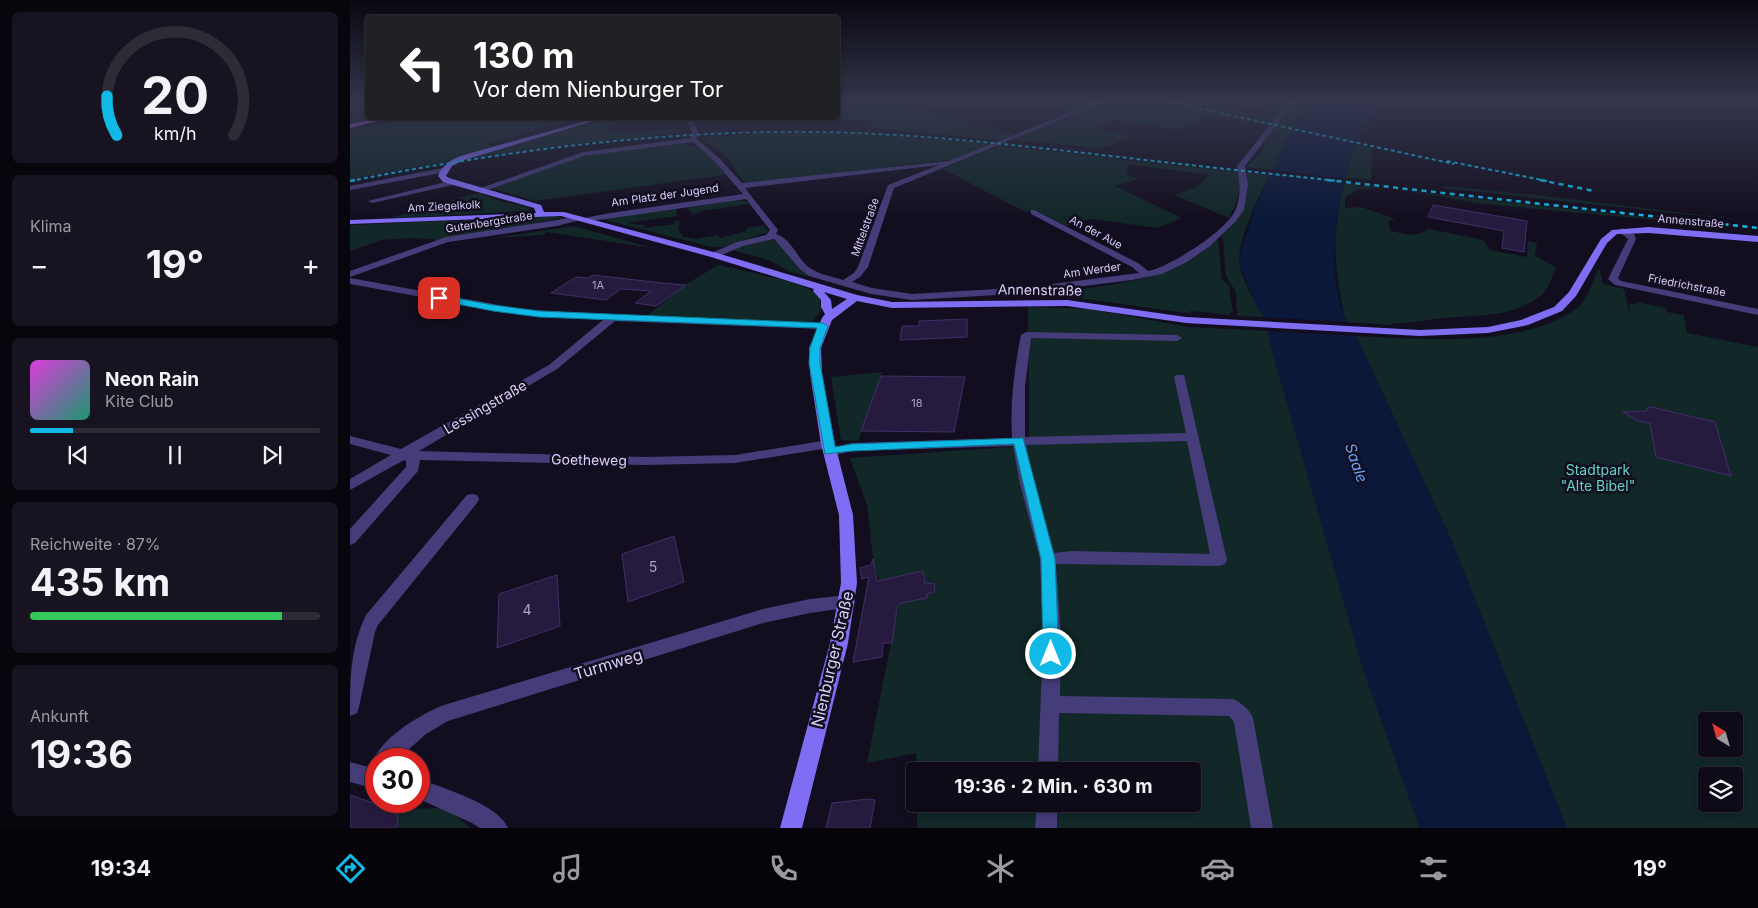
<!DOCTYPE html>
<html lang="de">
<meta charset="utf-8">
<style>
:root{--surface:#0e0a17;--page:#171320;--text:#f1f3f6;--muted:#9b9aa1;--line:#2e2b36;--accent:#11bae6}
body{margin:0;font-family:Inter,sans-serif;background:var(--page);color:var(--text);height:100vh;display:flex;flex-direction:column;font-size:19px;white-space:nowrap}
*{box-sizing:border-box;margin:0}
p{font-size:16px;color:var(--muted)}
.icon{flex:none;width:28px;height:28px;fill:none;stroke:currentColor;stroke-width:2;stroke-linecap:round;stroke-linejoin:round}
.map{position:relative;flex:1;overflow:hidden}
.drawer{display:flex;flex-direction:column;gap:12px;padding:12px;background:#08060d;width:350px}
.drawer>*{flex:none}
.banner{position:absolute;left:15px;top:15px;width:475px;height:105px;border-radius:5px;box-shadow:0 2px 8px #0003,0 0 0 1px var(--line);background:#202124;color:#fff;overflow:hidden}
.needle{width:32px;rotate:323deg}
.buttons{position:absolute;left:1348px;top:712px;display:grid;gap:10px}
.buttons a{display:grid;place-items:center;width:45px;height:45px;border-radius:5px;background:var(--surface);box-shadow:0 2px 8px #0003,0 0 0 1px var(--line);font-size:25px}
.speed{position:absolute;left:15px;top:748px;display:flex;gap:10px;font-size:25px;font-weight:700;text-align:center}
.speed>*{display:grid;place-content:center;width:65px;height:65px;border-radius:50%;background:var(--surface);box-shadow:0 2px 8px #0003,0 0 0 1px var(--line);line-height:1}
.speed .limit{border:8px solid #d22;background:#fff;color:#111}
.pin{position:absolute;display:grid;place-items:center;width:42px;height:42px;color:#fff;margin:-21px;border-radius:10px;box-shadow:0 2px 8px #0006}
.me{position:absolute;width:55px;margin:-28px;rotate:0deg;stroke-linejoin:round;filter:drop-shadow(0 0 4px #0008)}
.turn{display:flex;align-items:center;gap:18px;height:105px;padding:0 25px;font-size:22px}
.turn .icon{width:65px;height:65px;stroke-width:2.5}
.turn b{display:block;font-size:35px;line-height:42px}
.big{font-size:38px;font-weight:700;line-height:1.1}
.drawer .widget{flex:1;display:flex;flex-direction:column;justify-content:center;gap:8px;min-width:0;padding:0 18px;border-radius:8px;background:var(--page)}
.drawer .dial{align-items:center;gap:0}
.dial svg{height:130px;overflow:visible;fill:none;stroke:var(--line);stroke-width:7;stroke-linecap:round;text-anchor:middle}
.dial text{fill:var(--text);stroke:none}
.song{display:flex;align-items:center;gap:15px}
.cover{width:60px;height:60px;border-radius:8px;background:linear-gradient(135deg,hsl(300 70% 55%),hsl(160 70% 35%))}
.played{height:5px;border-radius:2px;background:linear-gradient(90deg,var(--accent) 15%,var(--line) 15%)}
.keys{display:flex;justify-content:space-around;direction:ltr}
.heat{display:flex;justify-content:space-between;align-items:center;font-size:28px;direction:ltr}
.charge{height:8px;border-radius:4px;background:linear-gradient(90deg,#34c759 87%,var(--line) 0)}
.trip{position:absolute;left:556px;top:762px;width:295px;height:50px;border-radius:5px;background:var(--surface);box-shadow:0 2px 8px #0003,0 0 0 1px var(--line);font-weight:700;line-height:50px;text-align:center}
.tabs{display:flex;height:80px;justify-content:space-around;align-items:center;background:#060409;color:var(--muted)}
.tabs .icon{width:35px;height:35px}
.tabs .active{color:var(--accent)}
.tabs b{font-size:22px;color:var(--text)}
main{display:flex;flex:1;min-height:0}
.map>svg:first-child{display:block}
</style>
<main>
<section class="drawer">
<div class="widget dial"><svg viewBox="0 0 100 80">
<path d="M14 69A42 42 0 1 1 86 69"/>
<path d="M14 69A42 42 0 0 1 8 45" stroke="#11bae6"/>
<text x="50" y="56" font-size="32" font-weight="700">20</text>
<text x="50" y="72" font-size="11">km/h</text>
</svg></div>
<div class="widget"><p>Klima</p>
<div class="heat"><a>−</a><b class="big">19°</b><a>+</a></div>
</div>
<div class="widget">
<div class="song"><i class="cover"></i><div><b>Neon Rain</b><p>Kite Club</p></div></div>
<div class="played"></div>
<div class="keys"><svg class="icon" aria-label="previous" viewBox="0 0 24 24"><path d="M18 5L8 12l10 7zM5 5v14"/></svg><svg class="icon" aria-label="pause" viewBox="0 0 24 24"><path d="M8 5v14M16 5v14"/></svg><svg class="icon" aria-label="next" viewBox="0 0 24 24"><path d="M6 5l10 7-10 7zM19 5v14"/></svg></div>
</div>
<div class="widget"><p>Reichweite · 87%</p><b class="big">435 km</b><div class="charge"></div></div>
<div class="widget"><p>Ankunft</p><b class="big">19:36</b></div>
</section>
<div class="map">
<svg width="1408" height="828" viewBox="0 0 1408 828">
<rect width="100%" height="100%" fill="#130e1f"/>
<g fill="#122728" fill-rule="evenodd">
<path d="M488,101H538L665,134L651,140L514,127L525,120L378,119L381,118H488Z"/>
<path d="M674,101H750L722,112Z"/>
<path d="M757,101H842L920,117L926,111L876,101H970L948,118L922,170L896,167L912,151L915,144L914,141L923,126L861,115L827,130L765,119L747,129L783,136L753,148L662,140Z"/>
<path d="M62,118H107L110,121L126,118H224L137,144L143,147L101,161L0,179V131Z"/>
<path d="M258,118H299L263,123L256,127L259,131L271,134L326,129L329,133L217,145L118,158Z"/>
<path d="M436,133L519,134L644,144L606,159L396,184L375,155L348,137Z"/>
<path d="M333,144C353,145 364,160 375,175L185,201L141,188L222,158L247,152Z"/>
<path d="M1007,145L1022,148L1021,180L975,175Z"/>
<path d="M649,146L889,172C892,189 887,203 879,218L824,195L847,187L859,175L778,164L777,175L789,179L765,186L832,218L808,228L741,219L716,226L686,211L675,212L593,169Z"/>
<path d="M896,173L920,175C909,194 890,237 889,258C888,273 906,306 915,317L887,316L886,292L876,276L873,239L870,237C889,218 901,201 896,173Z"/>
<path d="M994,184L1033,188L1009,189L995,197V208L1011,207L1045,219L1038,222L1041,231C1055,234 1067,238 1079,229L1133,240L1140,250L1177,257L1178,241L1187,243L1185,256L1206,267C1202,277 1198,291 1189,297C1157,320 1121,314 1084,319C1070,321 1057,324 1042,323V325L996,322C984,270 981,236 994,184Z"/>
<path d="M1093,186L1187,195L1408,222L1091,188Z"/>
<path d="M1057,191L1385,227L1134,204Z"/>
<path d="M124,194H131L150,201L180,208L179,211L40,218Z"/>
<path d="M385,200L396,201L398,204L347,212V214L344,215L337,208Z"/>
<path d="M326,208L327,216L277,223L294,225L295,228L324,224V221L330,220L328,229L333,237L346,239L368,235L370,238L397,231L396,228L414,225L418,232L374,247H362L251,219Z"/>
<path d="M204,216L213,218L89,240L63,238L32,240L0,251V225Z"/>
<path d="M224,226L302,248L197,232L192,235L144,238Z"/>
<path d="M868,239L872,279L879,286L883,312L879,313L881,315L841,311L839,312L845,314L836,313L721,297L677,295C739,287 822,286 868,239Z"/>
<path d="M421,240C434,242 447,268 460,277L441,272L418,260L383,250L387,247Z"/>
<path d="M368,265L448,283L469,295L471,310L462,323L294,318L335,285Z"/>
<path d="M1249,267L1253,284L1274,289L1280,316L1279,303L1286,305V302L1316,308L1317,312L1334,315L1337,333L1408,347V828H1217L1099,535L1006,336C1070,339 1172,349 1229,307C1236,302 1245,276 1249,267ZM1356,721H1384V749H1356ZM1356,776H1384V804H1356Z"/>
<path d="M678,307L740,309L839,327L919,331L921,347L1013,669L1070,828H567V804H842V771H567L566,753L517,763L548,608L551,603L577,598V594L585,592L584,583L575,584L573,571L529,580L524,565L517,505L500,458L676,446L675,442H679Z"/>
<path d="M532,372L508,441L491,440L481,377Z"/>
<path d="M97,808L120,828H21L41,809Z"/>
</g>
<path fill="#0c1839" d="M970,101H1028C1021,112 1020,121 1015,132C1013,137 1009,141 1007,145C1002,155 999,167 996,177C982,223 976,296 1006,336L1099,535L1217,828H1070L1013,669L921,347L915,317L907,308L888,260L904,211L937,137L948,118Z"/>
<g fill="#130e1f">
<path d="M919,170L998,179L997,183L917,174Z"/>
<path d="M912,317L999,322L1009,336L917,331Z"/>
</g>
<g fill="#261b3e" stroke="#412f68">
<path d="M1083,205L1177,221L1174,252L1152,248L1154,231L1078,217Z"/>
<path d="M243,275L312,283L336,285L306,306L285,303L301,291L271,289L256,300L201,293L226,277L238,278Z"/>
<path d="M617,319V337L550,340L552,326H569V321Z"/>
<path d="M531,376L615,377L604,432L511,431Z"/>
<path d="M1301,407L1365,422L1381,476L1306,457L1300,423L1288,421L1273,412L1297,411V408Z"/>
<path d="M324,536L334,582L278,602L272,554Z"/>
<path d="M523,559L527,581L573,571L575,584L584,583L585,592L577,594V598L551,603L547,607L542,643H533L532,657L503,662L519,577L512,579L510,568L521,565Z"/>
<path d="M207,575L210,626L147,648L149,594Z"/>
<path d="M0,795L44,810L48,817L46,828H0Z"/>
<path d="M517,799L525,800L520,828H476L482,803Z"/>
</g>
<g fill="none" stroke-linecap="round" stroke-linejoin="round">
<g fill="#453c7a" fill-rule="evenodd">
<path d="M748,101H756L544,188L518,267L510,277L502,282L522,288L562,294L679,287L789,273L782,267L681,214V210H684L788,263L798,271C820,267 878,230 886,209C891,195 890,180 887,166L939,101H945L895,166L898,184L894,210L885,222L859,247L837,262L812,274L782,280L679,293L562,300L521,294L459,276L450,269L424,239L393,246L367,257H361V253L387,242L416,235L420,230L396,199L234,222V218L260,213L393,194L364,161L343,142L234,156L132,192L125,190L233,152L341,138L342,131L335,118H341L348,131L347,139L369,158L392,183L599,161ZM589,165L538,185L508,267L504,273L493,280C480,276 466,274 456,265C446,255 440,238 426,234L428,230L395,188Z"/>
<path d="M93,168H96V172L0,190V186Z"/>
<path d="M104,180H107V184L22,203L18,201Z"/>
<path d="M227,216L231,218L230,220L207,226L98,242L0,277V271L96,237L207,220Z"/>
<path d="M1272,228L1284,234L1286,239L1268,278L1271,281L1408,309V315L1265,285L1258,279L1278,239L1268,231Z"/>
<path d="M0,278L171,309L263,315L473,323L478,326L473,329L265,321L207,369L69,451L294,457L385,455L478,440L485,444L478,448L385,463L294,465L70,460L68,471L5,543L0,545V529L56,467V461L54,460L0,490V479L41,455L0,444V436L51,449L199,365L253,320L171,315L0,284Z"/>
<path d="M676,332L827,335L832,338L827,341L681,338L675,387V437L836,433L824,377L826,375H834L877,560L875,564L869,566L706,564L711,638L710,696L883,699C892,703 899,709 903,718L923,828H901L884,722L879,716L709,713L708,771H688L693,638L690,559L670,484L663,446L502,451L480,456L473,452L475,449L502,443L662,438C660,403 664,369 671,335ZM837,441L860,554L722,551L704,553L684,484L676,445Z"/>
<path d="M122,494L127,495L129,499L127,503L28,625L25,632L9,707L7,713L0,716C0,680 0,648 16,615L117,495Z"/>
<path d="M497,595L503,597L505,602L503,607L460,613L413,623L98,721L76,734L48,759H26V764L24,759C34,736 71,714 94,705L413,609L460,599Z"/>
<path d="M0,762L26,769V789L0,782Z"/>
<path d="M69,779C93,788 148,804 158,828H130L122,823L69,799Z"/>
<path d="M687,804H707V828H685Z"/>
</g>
<path fill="#7f6df4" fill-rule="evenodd" d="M246,118H254L114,160L102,166L96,176L99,178L191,205L194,212H214L367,253L507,295L542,302L717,300L836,317L1070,330L1138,327L1171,320L1204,307L1219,292L1251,239L1262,230L1299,227L1408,236V242L1299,233L1267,234L1257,243L1226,296L1212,311L1178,325L1138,333L1070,336L836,323L717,306L542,308L507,301L482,320L471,348L472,373L485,444L503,515L507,583L498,643L452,828H430L480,643L491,583L489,515L471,444L460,373L459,348L472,318L475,314L471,307V300L463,291L464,289L361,257L211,216L0,224V220L186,213L184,208L93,182L88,176C93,164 102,159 114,155ZM474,292L497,299L482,309L481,300Z"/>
<path fill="#cb5ff3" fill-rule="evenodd" d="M31,118H40L0,128V124Z"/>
<g stroke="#11bae6" stroke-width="2" stroke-dasharray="4 3" stroke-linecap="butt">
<path d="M815,101L1104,164"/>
<path d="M1097,161L1197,181"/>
<path d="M0,181C154,151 309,130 466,132C556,133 646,143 735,153C820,163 904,172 988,181"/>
</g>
<g stroke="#11bae6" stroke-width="2.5" stroke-dasharray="5 4.5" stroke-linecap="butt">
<path d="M977,180L1408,228"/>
<path d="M1190,180L1244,191"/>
<path d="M0,181L5,180"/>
</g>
</g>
<linearGradient id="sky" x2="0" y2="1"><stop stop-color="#0a0811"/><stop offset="0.47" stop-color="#33364d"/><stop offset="1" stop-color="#33364d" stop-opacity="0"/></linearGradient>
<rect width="1408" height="217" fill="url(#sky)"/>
<path fill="#11bae6" stroke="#0b7996" d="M89,295L143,305L189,311L473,323L478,326L470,348V363L485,447L502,444L673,438L705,559L709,654L707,659L701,661L696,659L693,654L691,559L664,444L502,451L475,454L459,363L460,348L467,328L189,317L143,311L86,300V296Z"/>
<g text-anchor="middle" stroke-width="5" stroke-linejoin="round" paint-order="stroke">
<g font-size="11" fill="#d9cffb" stroke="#130e1f">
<text transform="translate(315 195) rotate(-8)" y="4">Am Platz der Jugend</text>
<text transform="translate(94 206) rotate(-3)" y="4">Am Ziegelkolk</text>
<text transform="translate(1341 221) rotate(5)" y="4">Annenstraße</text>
<text transform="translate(139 222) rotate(-9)" y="4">Gutenbergstraße</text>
<text transform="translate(515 227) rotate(-70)" y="4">Mittelstraße</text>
<text transform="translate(746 232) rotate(28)" y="4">An der Aue</text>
<text transform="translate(742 270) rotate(-8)" y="4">Am Werder</text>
<text transform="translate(1337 285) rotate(11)" y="4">Friedrichstraße</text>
</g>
<g font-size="11" fill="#aca2cc">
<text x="248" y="289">1A</text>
<text x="567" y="407">18</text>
</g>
<g font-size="14" fill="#d9cffb" stroke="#130e1f">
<text transform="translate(690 290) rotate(1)" y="5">Annenstraße</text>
<text transform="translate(135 407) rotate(-30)" y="5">Lessingstraße</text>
<text transform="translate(239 460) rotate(1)" y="5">Goetheweg</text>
</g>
<g font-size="14" fill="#61d5c4" stroke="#130e1f">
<text x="1248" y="475">Stadtpark<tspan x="1248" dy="16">"Alte Bibel"</tspan></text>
</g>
<g font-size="14" fill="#aca2cc">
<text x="303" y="572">5</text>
<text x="177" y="615">4</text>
</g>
<g font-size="15" font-style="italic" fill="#65a3f4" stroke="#130e1f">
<text transform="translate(1006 463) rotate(71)" y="5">Saale</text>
</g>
<g font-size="16" fill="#d9cffb" stroke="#130e1f">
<text transform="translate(482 659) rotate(-77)" y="6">Nienburger Straße</text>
<text transform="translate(258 664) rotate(-17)" y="6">Turmweg</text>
</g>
</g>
</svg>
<div class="buttons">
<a><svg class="needle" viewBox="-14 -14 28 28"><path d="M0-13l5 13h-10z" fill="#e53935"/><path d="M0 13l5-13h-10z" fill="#9b9aa1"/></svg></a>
<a><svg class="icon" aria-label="layers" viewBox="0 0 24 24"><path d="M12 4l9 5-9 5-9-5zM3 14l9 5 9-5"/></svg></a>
</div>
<div class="speed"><div class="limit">30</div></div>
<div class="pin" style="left:89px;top:298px;background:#d93025"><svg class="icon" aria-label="arrive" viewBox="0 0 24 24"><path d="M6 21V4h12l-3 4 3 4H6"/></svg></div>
<svg class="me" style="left:701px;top:654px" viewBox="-20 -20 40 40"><circle r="17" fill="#11bae6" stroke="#fff" stroke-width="3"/><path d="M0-11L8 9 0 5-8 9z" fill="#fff"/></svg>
<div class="trip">19:36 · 2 Min. · 630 m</div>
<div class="banner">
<div class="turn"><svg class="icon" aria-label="left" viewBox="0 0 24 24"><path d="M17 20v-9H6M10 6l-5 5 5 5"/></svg><div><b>130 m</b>Vor dem Nienburger Tor</div></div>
</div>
</div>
</main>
<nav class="tabs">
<b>19:34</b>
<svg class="icon active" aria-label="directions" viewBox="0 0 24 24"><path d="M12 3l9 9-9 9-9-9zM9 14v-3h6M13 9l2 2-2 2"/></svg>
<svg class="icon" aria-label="music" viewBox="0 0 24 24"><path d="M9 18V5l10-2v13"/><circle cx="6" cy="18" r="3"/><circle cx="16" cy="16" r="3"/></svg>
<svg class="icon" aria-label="phone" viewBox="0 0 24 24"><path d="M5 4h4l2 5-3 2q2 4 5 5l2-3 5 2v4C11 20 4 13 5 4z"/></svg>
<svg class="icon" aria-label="climate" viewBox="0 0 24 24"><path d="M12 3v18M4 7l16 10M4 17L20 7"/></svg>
<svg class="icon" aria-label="car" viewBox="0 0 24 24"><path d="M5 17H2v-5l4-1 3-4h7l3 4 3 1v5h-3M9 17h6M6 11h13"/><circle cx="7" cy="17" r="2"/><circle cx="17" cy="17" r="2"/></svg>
<svg class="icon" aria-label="filters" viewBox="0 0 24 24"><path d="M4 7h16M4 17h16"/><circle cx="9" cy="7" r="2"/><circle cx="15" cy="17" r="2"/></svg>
<b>19°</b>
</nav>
